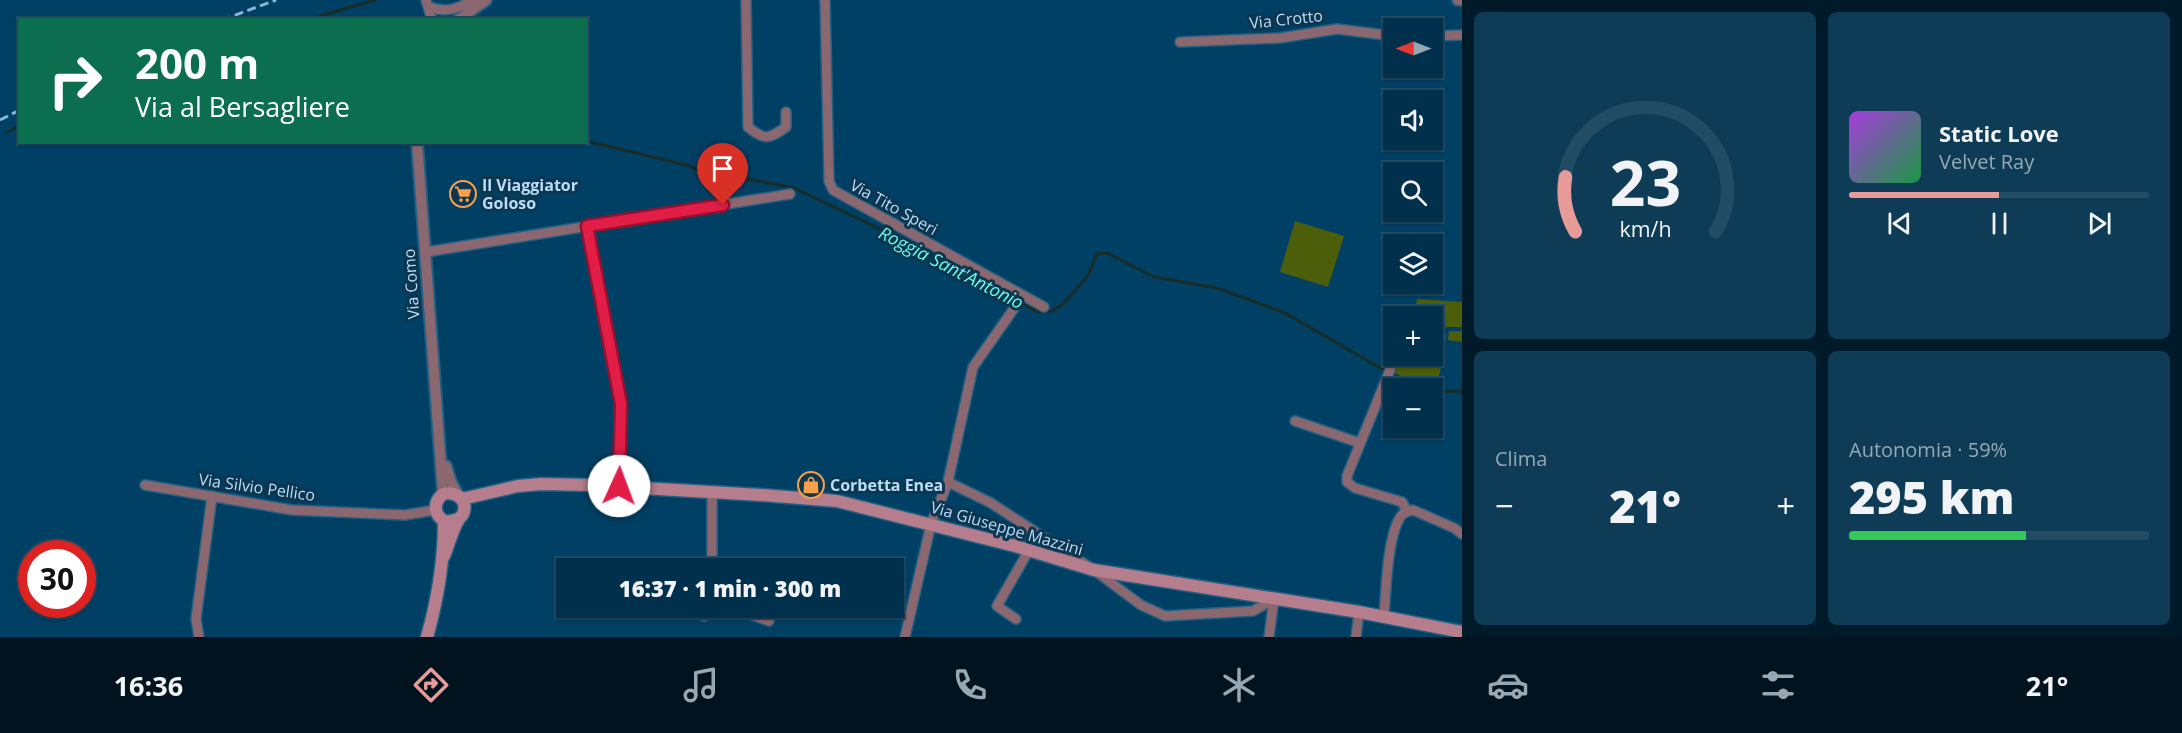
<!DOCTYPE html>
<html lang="it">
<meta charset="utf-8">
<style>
:root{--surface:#00304c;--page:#0e3c56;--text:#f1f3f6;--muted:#95a9b5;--line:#224b64;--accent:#e69b98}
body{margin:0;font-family:"Open Sans",sans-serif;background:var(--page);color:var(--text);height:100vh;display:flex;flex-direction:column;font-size:22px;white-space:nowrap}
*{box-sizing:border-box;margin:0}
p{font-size:20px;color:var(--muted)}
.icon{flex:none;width:33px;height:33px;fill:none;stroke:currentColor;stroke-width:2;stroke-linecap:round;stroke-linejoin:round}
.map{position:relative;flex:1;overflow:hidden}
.side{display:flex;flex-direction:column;gap:12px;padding:12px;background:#001a2a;width:720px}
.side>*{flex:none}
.guide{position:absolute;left:18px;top:18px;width:570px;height:126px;border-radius:0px;box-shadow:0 2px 4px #0004,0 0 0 2px var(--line);background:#0b6e4f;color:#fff;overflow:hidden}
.needle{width:39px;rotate:270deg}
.buttons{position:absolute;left:1383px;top:18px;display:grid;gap:12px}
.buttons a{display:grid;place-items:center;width:60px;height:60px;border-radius:0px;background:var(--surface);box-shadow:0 2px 4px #0004,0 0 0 2px var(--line);font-size:30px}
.speed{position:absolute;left:18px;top:540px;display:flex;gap:12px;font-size:30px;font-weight:700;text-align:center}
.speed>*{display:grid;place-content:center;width:78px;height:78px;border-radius:50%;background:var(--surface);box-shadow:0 2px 4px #0004,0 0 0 2px var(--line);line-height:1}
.speed .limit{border:9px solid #d22;background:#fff;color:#111}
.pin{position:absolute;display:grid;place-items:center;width:51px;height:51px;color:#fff;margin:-62px -26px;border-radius:50% 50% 50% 0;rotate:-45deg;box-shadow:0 0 6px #0007}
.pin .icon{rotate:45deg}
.me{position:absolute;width:66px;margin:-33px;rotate:2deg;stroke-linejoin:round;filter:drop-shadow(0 0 4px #0008)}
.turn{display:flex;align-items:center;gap:21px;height:126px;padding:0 18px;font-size:27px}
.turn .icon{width:78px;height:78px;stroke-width:2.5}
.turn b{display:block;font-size:42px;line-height:51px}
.big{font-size:45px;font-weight:800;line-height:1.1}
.side .card{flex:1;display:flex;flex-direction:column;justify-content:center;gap:9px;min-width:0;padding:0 21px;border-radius:9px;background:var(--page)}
.side .dial{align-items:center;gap:0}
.dial svg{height:156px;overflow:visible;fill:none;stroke:var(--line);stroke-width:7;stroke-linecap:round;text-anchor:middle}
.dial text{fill:var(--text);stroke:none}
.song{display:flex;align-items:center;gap:18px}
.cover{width:72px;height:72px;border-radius:9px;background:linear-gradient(135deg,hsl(280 70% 55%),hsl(140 70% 35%))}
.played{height:6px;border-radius:3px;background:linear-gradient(90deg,var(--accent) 50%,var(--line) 50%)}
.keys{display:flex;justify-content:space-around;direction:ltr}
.heat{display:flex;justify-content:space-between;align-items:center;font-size:33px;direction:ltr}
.charge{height:9px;border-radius:4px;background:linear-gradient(90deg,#34c759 59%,var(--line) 0)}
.side .tiles{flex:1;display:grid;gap:12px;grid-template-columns:repeat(2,1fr)}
.trip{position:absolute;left:556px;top:558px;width:348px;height:60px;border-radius:0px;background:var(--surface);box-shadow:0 2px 4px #0004,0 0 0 2px var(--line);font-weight:800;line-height:60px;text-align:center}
.dock{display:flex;height:96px;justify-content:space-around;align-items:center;background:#00131e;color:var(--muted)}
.dock .icon{width:42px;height:42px}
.dock .selected{color:var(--accent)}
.dock b{font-size:27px;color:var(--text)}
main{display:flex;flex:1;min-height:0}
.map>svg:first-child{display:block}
</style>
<main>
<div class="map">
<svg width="1462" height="637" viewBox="0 0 1462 637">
<rect width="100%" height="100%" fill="#004065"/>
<g fill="#4c5e09">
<path d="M1295,221L1344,236L1328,287L1280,272Z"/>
<path d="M1417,299L1462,302V327H1448L1433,331L1432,316H1414Z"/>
<path d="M1449,331H1462V342L1448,340Z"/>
<path d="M1445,332L1446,337L1437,389L1420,387L1392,371L1403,356H1432L1433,335Z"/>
</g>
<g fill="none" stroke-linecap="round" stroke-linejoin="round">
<g stroke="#182c28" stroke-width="3">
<path d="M306,20L375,0"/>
<path d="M6,133L20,125"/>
<path d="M586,141L686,165L723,180L748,179L794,188L880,229L1006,294L1035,311L1045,312L1054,310L1063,304L1087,277L1097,254L1107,253L1154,277L1217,288L1285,313L1415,388"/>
<path d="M437,144L528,142"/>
<path d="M1432,392C1443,393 1453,389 1462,392"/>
</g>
<defs>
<g id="minor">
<path d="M426,0L432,20"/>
<path d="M746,0L748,127C765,141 769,139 786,127V112"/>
<path d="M825,0L829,181L833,190L1044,307"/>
<path d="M429,7C446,13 458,9 473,0"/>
<path d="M1432,36L1462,35"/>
<path d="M1180,42L1280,38L1337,29L1394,36"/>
<path d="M587,226L622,404L619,486"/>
<path d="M426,252L790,194"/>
<path d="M1015,307L973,367L948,482L991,503L1094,570L1141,605L1165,616L1253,611L1274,599"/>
<path d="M1390,360V370L1347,476V482L1355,488L1402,502L1407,511"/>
<path d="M1295,421L1360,443"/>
<path d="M145,485L292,510L405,515L435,510"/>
<path d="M712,493V568"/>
<path d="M1015,546L1025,526"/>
<path d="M733,608L769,621"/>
<path d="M704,616L708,608"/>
<path d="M1384,617C1386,592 1387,536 1401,516C1404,512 1409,511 1413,510L1454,528L1462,534"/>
<path d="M1016,619L997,606L1029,550"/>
<path d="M199,637L196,619L212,496"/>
<path d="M905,637L931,524L948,482"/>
<path d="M1269,637L1274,599"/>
<path d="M1356,637L1359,612"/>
</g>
<g id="tertiary">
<path d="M1458,0H1462"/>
<path d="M458,20L486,0"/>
<path d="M417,142L443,494"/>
<path d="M446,466L451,482L458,495"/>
</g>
<g id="secondary">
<path d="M462,499L518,486L541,484L591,485L761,495L837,501L1015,546L1094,570L1359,612L1462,632"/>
<path d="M444,556C449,544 452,530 459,519C462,514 462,518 464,511C467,498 454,491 443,494C432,503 434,516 446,522L459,519"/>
<path d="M427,637C438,598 444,561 444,521"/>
</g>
</defs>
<use href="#minor" stroke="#256083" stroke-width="12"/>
<use href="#tertiary" stroke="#256083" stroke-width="14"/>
<use href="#secondary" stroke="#256083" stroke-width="15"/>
<use href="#minor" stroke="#8b6770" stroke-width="9"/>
<use href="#tertiary" stroke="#8b6770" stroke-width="10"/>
<use href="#secondary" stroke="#b67e8d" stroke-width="12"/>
<g stroke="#8ab6d3" stroke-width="3" stroke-dasharray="9 4.5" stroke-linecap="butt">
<path d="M222,20L276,0"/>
<path d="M0,120L20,110"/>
</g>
</g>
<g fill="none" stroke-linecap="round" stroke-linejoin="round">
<defs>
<path id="route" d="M619,486L621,404L587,226L723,205"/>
</defs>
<use href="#route" stroke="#92132f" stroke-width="15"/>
<use href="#route" stroke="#e11d48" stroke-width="10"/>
</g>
<defs>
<symbol id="supermarket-ring" viewBox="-11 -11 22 22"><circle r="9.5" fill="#0d3650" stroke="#f8a04b" stroke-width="1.5"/><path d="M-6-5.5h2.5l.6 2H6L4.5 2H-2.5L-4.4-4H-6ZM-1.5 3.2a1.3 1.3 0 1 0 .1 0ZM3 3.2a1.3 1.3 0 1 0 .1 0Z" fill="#f8a04b"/></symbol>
<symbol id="shop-ring" viewBox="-11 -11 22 22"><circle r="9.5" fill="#0d3650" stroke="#f8a04b" stroke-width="1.5"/><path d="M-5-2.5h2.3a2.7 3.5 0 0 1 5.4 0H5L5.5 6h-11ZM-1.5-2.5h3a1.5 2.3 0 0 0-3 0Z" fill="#f8a04b"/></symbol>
</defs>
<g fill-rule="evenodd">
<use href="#supermarket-ring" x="448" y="179" width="30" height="30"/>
<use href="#shop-ring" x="796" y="470" width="30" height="30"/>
</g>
<g text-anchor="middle" stroke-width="6" stroke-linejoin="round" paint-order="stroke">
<g font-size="16" fill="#badef9" stroke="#0d3650">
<text transform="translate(1286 19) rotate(-6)" y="6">Via Crotto</text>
<text transform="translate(894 207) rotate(29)" y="6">Via Tito Speri</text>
<text transform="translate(411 284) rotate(-94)" y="6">Via Como</text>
<text transform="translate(257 487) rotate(8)" y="6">Via Silvio Pellico</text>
<text transform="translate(1007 528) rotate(16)" y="6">Via Giuseppe Mazzini</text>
</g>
<g font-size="16" font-weight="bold" fill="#badef9" stroke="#0d3650" text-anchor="start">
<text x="482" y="191">Il Viaggiator<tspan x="482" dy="18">Goloso</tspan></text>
<text x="830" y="491">Corbetta Enea</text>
</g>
<g font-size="18" font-style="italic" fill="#6afbe5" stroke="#0d3650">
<text transform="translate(951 268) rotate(27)" y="6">Roggia Sant'Antonio</text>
</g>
</g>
</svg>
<div class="buttons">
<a><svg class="needle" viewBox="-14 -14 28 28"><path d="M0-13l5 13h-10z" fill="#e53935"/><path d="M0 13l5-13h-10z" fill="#95a9b5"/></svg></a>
<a><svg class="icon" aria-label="sound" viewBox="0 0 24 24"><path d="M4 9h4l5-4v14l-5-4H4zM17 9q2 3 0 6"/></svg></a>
<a><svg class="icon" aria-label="search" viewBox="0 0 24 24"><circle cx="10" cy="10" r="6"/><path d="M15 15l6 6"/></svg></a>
<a><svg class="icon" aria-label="layers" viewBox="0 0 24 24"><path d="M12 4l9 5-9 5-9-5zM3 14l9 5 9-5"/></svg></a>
<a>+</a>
<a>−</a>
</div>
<div class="speed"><div class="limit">30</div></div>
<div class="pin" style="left:723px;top:205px;background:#d93025"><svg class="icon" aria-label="arrive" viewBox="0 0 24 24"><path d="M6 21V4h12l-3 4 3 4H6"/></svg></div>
<svg class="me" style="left:619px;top:486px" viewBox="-20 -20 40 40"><circle r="19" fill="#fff"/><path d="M0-13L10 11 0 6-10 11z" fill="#e11d48"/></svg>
<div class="trip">16:37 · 1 min · 300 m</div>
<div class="guide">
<div class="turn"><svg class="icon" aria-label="right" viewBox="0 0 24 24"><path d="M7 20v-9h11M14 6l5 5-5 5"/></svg><div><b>200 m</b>Via al Bersagliere</div></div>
</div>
</div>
<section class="side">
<div class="tiles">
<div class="card dial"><svg viewBox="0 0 100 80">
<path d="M14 69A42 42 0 1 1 86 69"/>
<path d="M14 69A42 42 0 0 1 9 41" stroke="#e69b98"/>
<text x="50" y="56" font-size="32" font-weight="700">23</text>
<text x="50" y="72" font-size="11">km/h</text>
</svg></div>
<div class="card">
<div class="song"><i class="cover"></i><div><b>Static Love</b><p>Velvet Ray</p></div></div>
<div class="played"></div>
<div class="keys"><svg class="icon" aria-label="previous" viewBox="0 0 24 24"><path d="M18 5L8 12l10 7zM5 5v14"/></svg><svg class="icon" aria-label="pause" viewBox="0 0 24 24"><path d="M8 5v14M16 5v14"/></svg><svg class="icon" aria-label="next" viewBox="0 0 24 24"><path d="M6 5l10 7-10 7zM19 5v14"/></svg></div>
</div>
<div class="card"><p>Clima</p>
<div class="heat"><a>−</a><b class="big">21°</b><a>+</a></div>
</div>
<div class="card"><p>Autonomia · 59%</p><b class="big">295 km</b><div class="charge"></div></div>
</div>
</section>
</main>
<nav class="dock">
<b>16:36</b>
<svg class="icon selected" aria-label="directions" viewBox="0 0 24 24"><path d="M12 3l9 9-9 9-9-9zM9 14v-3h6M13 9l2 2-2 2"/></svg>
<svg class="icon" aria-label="music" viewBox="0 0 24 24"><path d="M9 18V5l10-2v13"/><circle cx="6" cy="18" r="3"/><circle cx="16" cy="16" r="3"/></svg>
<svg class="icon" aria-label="phone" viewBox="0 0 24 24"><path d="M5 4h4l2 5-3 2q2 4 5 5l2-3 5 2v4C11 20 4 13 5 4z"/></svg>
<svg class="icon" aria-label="climate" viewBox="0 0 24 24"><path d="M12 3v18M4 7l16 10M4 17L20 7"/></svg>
<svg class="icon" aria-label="car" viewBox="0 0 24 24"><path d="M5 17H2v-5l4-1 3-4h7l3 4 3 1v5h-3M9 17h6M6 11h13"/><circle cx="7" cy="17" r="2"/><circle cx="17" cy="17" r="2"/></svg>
<svg class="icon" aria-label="filters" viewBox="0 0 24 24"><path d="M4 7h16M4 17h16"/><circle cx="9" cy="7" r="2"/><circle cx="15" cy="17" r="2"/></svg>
<b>21°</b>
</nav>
